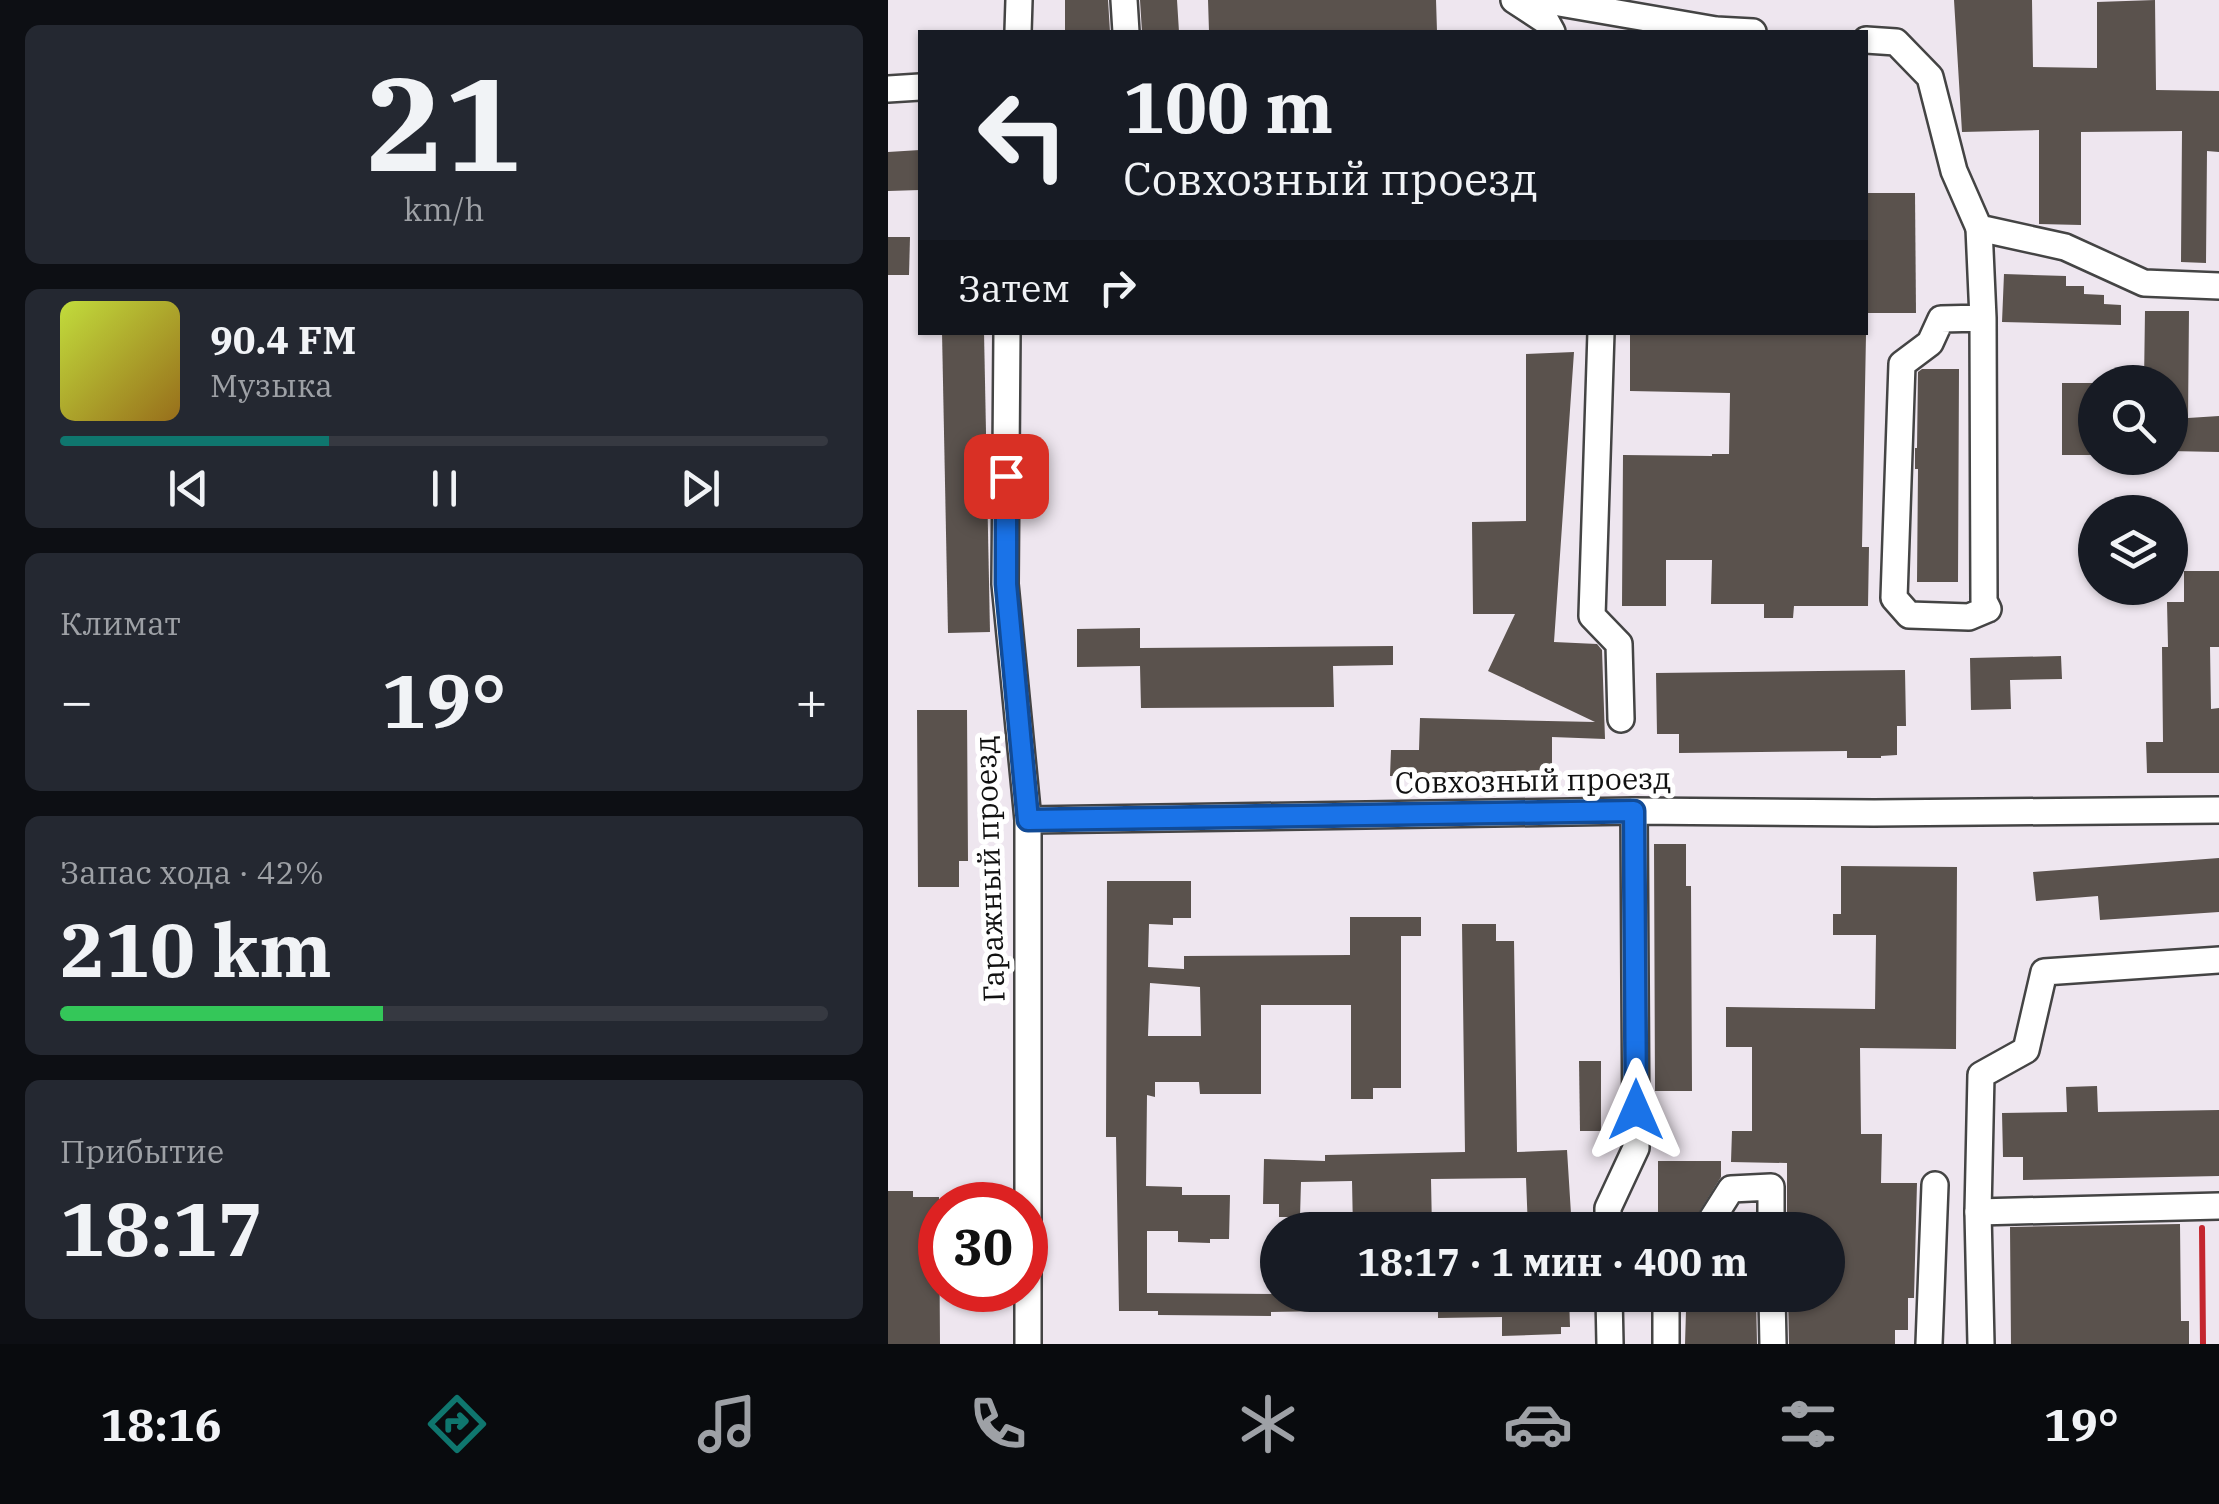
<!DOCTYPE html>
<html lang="ru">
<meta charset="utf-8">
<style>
:root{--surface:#171b24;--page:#242831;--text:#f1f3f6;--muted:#9ea1a6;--line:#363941;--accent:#0f766e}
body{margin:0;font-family:"IBM Plex Serif",serif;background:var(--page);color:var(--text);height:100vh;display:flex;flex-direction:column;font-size:38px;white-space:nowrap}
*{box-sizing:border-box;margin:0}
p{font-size:32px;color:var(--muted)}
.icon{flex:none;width:55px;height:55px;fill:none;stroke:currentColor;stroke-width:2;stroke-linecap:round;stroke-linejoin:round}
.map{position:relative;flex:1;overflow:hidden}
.sheet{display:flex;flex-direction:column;gap:25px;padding:25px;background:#0d0f14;width:888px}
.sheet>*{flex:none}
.top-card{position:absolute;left:30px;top:30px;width:950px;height:305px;border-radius:0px;box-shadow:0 2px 8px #0004;background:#171b24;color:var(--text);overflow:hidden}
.controls{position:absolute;left:1190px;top:365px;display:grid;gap:20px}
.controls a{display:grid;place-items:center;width:110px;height:110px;border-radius:50%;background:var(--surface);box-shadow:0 2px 8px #0004;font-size:50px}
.speed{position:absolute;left:30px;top:1182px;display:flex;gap:20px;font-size:50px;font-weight:700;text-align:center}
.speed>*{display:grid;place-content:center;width:130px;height:130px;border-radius:50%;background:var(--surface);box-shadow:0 2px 8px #0004;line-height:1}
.speed .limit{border:15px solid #d22;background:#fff;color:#111}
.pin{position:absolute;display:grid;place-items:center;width:85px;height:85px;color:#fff;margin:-42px;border-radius:20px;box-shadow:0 5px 15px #0006}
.me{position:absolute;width:110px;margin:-55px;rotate:0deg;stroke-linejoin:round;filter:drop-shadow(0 0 8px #0008)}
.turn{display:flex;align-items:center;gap:35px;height:210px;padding:0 40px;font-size:45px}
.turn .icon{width:130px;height:130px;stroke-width:2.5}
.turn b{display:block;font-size:70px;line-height:85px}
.then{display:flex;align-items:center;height:95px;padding:0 40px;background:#0003;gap:20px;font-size:38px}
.big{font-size:75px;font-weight:800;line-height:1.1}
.sheet .widget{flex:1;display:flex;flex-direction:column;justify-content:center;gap:15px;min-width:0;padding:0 35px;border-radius:15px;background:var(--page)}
.sheet .dial{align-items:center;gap:0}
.dial b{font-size:130px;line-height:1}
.song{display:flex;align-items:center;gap:30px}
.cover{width:120px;height:120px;border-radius:15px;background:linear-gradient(135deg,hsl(70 70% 55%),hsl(40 70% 35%))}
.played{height:10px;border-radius:5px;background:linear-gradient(90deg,var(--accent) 35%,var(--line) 35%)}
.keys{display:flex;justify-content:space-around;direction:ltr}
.heat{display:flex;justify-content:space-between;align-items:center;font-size:55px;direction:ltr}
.charge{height:15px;border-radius:8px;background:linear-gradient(90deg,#34c759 42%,var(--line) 0)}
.trip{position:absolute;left:372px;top:1212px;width:585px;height:100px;border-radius:50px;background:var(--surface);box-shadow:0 2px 8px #0004;font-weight:800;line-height:100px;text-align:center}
.menu{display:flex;height:160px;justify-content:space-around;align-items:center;background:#090b0e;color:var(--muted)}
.menu .icon{width:70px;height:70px}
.menu .on{color:var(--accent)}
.menu b{font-size:45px;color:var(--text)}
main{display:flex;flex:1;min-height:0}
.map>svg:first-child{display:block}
</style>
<main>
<section class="sheet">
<div class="widget dial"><b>21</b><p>km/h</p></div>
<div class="widget">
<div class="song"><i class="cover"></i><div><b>90.4 FM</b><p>Музыка</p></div></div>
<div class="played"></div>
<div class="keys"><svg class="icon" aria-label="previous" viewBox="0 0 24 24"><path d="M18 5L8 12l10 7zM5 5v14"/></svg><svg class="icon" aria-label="pause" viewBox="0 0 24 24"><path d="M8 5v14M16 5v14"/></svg><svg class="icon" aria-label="next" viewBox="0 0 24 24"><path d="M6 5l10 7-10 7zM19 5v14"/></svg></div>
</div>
<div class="widget"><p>Климат</p>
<div class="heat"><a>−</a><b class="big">19°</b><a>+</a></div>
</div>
<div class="widget"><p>Запас хода · 42%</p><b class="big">210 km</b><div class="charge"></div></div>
<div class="widget"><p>Прибытие</p><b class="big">18:17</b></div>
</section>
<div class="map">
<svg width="1332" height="1344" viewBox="0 0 1332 1344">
<rect width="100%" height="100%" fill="#fffdf5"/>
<path fill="#eee6ef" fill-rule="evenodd" d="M0,0H1331V1344H0ZM32,32H978V332H32ZM1208,382H1282V458H1208ZM1208,512H1282V588H1208ZM52,1205H138V1290H52ZM390,1230H940V1295H390Z"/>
<g fill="#5a524d" fill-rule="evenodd">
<path d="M177,0H220L222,32H177Z"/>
<path d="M252,0H289L291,32H254Z"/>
<path d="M320,0H548L549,32H321Z"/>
<path d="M1066,0H1144L1145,67L1209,68V2L1267,0L1268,90L1332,91V152L1319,151L1318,263L1293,262L1294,131L1193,132V225L1151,224V130L1074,132Z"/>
<path d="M32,150V190L0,191V152Z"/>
<path d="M978,193H1027L1028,313H978Z"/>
<path d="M0,237H22L21,275H0Z"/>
<path d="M1116,274L1178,276V286H1196V294L1216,295V304L1233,305V325L1114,322Z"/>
<path d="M1257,311H1301L1300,418L1332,416V452L1282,451V382H1256Z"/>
<path d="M54,332H96L102,632L60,633Z"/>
<path d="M742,332H907V334L978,335L974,547H981L980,606H906L905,618H876V604H823L824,560H778V606H734L735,455L824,456V454H841L842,393L742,391Z"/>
<path d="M686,352L666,642L709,644L714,650L717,739L664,737V779L502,776L503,750H531L532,718L707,722L600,671L627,614H585L584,522L638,521V354Z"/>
<path d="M1034,369H1071L1070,582H1029L1030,469H1027V448H1029L1030,372Z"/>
<rect x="1174" y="383" width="34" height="72"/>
<path d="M1296,571H1332V647H1322L1323,709L1332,708V773H1259L1258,742H1275L1274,647H1280L1279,602H1296Z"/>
<path d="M252,628V648L505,646V665L445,666L446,707L253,708L252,666L189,667V629Z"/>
<path d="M1173,656L1174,679L1122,680L1123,709L1083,710L1082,658Z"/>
<path d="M1017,670L1018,726H1009V755L993,756V758H959V751L791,753V734H769L768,673Z"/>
<path d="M29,710H79L80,861H71V887H30Z"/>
<path d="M766,844H798V886H803L804,1091H767Z"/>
<path d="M1332,858V912L1212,920L1210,896L1148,901L1145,872Z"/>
<path d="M953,866L1069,867L1068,1049L972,1048L973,1134H994L993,1183H1029L1026,1298H1020V1330H1007V1344H901L900,1295H940V1230H899V1163L843,1162L844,1131H864V1047H838V1007L987,1009L988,935H945V914H953Z"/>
<path d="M219,881H303V918H285V925L261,924L260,967L296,969V956L462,955V917H533V936H513V1088H485V1099H463V1005H373V1094H312L311,1082H267V1097L259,1095L258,1186L294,1187V1195H342L341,1239H322V1243L290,1242V1231H259V1293L494,1295V1310L383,1312V1316L270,1315V1311H231L228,1137H218ZM262,983L312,987L313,1036H260Z"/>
<path d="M574,924H608V941H626L629,1152L679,1150L684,1230H640L638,1178L543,1179L544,1230H465L464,1181L413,1182L412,1217H391V1204H375L376,1159L437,1161V1155L577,1152Z"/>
<path d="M691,1061H713V1131H692Z"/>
<path d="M1209,1086L1210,1112L1332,1110V1176L1135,1180V1157H1115L1114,1113L1179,1112L1178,1087Z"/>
<path d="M770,1161H833V1177L800,1230H770Z"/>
<path d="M0,1191H25V1197H51L52,1344H0Z"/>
<path d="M1292,1224L1293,1321H1301V1344H1123L1122,1227Z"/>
<path d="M550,1295H681L682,1327H673V1334L614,1336V1317L550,1318Z"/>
<path d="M806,1295H868L869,1344H797L798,1311H806Z"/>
</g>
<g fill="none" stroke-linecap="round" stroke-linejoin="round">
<defs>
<g id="minor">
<path d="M236,0L238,32"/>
<path d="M626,0L658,21L664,32"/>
<path d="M654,0L828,30L865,32"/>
<path d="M130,32L131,0"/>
<path d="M978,40L1008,42L1042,77L1066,171L1091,228L1177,247L1256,283L1332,286"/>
<path d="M0,89L32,87"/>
<path d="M1091,228L1095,318L1096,601L1100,609L1081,617L1021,615L1006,598L1014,364L1042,343L1053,319L1095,318"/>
<path d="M119,332L117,584L140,820V1344"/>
<path d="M713,332L704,616L731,644L733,719"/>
<path d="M140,820L746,811L986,813L1332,810"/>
<path d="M1090,1212L1332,1206"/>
<path d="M720,1230V1208L748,1148L746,811"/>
<path d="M817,1230L843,1189L883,1187V1230"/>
<path d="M721,1295L722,1344"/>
<path d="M884,1295L885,1344"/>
<path d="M778,1344V1295"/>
<path d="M1041,1344L1047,1185"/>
<path d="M1093,1344L1090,1212L1093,1075L1138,1050L1156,972L1332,960"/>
</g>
</defs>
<use href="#minor" stroke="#444" stroke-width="30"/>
<use href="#minor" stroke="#fff" stroke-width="25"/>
<path stroke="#c4262e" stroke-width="6" d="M1314,1228L1315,1344"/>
</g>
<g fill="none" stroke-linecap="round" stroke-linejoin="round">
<defs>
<path id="route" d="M118,476V584L140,820L746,811L748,1110"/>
</defs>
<use href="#route" stroke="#114b97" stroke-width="25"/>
<use href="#route" stroke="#1a73e8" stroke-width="18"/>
</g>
<g text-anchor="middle" stroke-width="10" stroke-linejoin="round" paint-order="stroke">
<g font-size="30" fill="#111" stroke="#fff">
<text transform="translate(645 781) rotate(-1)" y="10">Совхозный проезд</text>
<text transform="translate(102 869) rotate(-92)" y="10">Гаражный проезд</text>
</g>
</g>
</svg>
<div class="controls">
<a><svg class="icon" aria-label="search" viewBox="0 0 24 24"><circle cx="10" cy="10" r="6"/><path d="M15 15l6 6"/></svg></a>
<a><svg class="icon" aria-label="layers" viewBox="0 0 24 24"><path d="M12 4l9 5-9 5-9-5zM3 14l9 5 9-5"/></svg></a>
</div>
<div class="speed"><div class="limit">30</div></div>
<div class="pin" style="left:118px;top:476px;background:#d93025"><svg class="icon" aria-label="arrive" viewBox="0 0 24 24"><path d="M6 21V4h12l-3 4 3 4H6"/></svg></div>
<svg class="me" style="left:748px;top:1110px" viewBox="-20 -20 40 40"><path d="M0-17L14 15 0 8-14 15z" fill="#1a73e8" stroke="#fff" stroke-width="4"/></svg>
<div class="trip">18:17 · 1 мин · 400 m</div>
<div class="top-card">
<div class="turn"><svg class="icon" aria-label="left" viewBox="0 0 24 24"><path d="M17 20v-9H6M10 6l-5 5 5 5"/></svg><div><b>100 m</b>Совхозный проезд</div></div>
<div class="then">Затем<svg class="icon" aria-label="right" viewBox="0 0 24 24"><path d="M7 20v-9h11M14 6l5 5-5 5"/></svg></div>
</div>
</div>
</main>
<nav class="menu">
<b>18:16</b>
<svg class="icon on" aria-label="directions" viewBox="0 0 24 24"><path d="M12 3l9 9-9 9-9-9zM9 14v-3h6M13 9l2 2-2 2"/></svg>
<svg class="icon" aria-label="music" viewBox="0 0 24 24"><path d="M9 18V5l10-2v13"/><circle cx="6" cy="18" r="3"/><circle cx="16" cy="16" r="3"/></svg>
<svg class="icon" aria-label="phone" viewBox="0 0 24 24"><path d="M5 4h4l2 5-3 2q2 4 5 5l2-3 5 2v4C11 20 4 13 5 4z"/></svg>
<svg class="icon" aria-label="climate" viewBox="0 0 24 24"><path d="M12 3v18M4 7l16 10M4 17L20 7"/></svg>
<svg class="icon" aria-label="car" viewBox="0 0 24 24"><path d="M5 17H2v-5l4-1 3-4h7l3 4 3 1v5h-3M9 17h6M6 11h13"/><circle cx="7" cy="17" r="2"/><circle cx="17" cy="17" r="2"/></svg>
<svg class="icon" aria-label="filters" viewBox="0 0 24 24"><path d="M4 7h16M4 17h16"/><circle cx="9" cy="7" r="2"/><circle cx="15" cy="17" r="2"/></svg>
<b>19°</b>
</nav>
